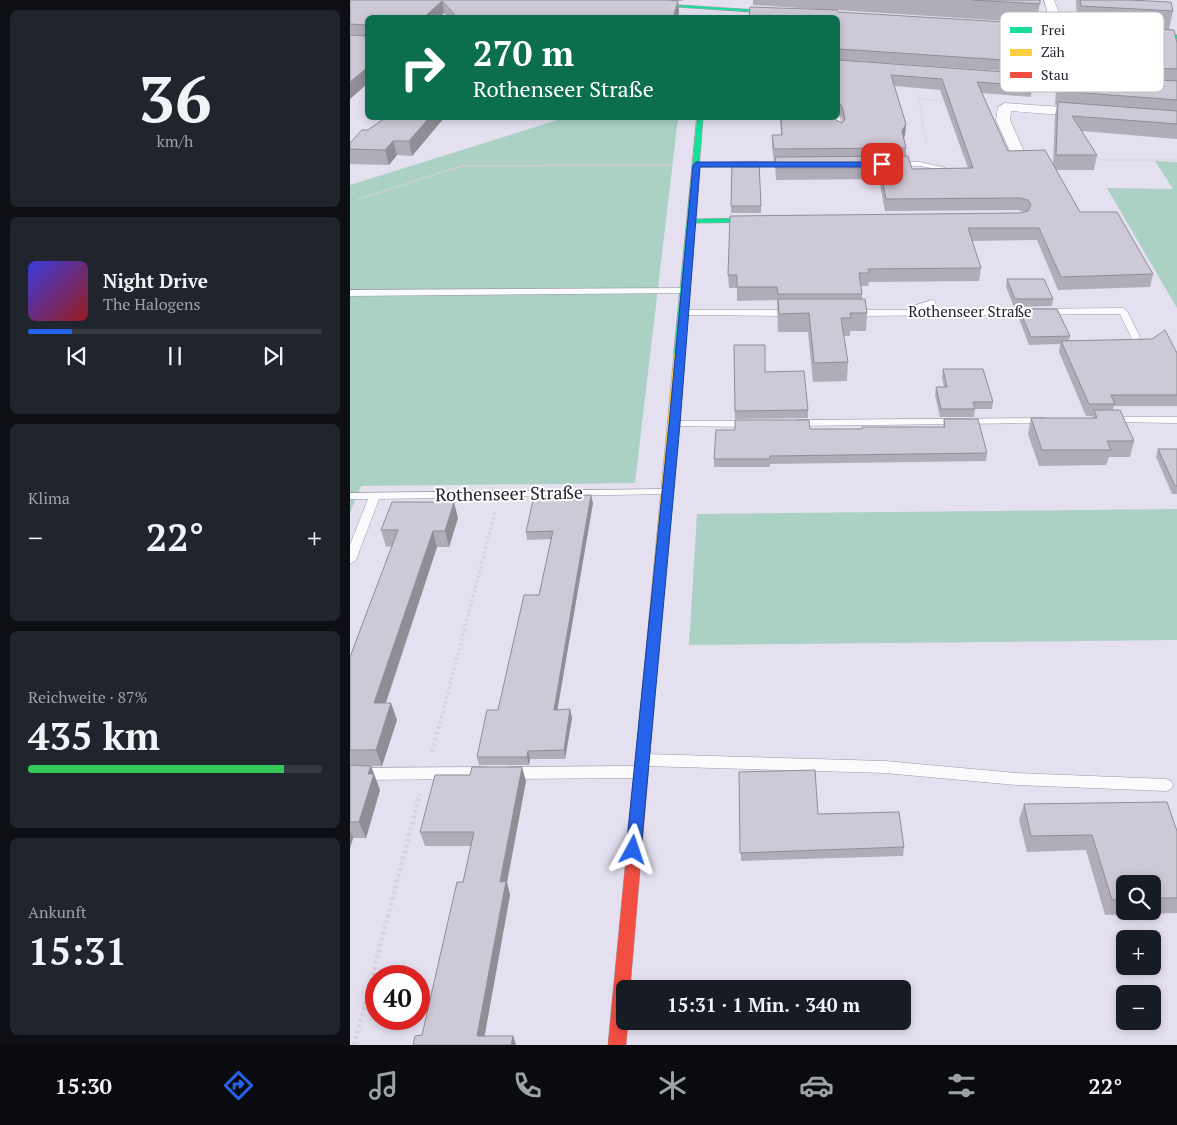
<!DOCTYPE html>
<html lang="de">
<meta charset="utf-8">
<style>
:root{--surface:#171b24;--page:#20242c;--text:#f1f3f6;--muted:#9ea1a6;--line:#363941;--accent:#2563eb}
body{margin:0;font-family:"PT Serif",serif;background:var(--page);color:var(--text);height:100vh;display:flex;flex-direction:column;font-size:19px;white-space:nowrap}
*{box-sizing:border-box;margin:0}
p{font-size:16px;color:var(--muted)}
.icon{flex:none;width:28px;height:28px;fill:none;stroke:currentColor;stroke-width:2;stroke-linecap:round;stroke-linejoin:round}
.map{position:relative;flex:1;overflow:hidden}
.side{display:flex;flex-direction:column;gap:10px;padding:10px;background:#0d0f14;width:350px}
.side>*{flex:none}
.banner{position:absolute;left:15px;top:15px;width:475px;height:105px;border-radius:8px;box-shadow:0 2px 8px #0003;background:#0b6e4f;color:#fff;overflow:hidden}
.fabs{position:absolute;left:766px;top:875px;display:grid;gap:10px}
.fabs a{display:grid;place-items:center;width:45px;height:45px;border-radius:8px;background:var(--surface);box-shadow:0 2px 8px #0003;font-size:25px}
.speed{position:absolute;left:15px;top:965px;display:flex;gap:10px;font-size:25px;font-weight:700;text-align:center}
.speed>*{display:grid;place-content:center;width:65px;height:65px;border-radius:50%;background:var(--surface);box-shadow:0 2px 8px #0003;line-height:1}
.speed .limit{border:8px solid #d22;background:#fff;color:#111}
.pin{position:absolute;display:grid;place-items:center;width:42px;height:42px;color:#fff;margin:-21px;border-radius:10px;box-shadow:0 2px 8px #0006}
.me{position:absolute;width:55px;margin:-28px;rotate:5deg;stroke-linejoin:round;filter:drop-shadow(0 0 4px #0008)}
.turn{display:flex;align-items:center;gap:18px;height:105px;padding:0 25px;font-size:22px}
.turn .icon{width:65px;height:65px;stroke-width:2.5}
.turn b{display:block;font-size:35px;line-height:42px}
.big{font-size:38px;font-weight:700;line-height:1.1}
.side .card{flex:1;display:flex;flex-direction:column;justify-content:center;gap:8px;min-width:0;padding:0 18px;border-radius:8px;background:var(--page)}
.side .dial{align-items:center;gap:0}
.dial b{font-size:65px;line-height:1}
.song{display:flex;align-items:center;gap:15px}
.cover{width:60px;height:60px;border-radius:8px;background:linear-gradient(135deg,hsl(240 70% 55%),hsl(0 70% 35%))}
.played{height:5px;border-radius:2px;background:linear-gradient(90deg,var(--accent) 15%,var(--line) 15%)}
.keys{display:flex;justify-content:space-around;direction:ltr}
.heat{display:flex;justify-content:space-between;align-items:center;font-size:28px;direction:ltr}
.charge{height:8px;border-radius:4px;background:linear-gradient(90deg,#34c759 87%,var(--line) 0)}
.trip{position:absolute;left:266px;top:980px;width:295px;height:50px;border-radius:8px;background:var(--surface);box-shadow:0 2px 8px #0003;font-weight:700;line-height:50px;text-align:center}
.dock{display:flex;height:80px;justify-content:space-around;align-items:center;background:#090b0e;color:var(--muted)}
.dock .icon{width:35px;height:35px}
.dock .selected{color:var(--accent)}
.dock b{font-size:22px;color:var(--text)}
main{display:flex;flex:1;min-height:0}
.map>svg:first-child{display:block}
</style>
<main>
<section class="side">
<div class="card dial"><b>36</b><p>km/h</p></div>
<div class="card">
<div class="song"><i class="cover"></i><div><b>Night Drive</b><p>The Halogens</p></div></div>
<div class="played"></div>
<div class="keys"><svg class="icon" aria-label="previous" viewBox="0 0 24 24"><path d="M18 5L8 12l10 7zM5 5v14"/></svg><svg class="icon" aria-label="pause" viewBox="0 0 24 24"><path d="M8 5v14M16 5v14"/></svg><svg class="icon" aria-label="next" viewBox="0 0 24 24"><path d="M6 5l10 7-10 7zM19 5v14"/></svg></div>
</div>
<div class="card"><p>Klima</p>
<div class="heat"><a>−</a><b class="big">22°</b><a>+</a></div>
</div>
<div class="card"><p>Reichweite · 87%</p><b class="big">435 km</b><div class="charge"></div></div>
<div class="card"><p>Ankunft</p><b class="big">15:31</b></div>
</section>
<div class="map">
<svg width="827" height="1045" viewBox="0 0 827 1045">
<rect width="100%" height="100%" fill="#e5e0f0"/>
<g fill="#abd1c5">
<path d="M214,118H328L285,483L11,486L0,513V185Z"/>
<path d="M805,161L827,162V308L757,188L823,189Z"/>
<path d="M827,509V640L339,645L347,514Z"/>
</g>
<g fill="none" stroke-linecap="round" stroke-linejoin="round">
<defs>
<g id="lane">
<path d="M488,116L490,118L493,131L490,133L487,131L484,118Z"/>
<path d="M440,162L444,164L442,165L347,167L343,165L347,163Z"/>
<path d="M546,162H570L596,168L592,170L570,166L544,165L542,164Z"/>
<path d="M335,288L338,289V293L0,296V290Z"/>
<path d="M582,300L585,301V305L569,310L773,308L777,311L790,337L788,339H782L770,314L502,316L498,313L502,310H559L560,307Z"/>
<path d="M333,310H441L445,313L441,316L330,315V311Z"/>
<path d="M761,417H827V423L757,422L756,420Z"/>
<path d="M695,418L699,419L700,421L699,423L446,426L441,423L446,420Z"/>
<path d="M325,421H400L405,424L400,427L321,426L320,424L321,422Z"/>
<path d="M317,489L322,492L321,494L29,499L6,560L0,564V545L18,499H0V493Z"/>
<path d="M295,754L535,761L666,773L816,779L821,781L823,785L821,789L816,791L666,785L535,773L295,766L290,764L288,760L290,756Z"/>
<path d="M288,766L293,768L295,772L293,776L288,778L159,779L154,777L152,773L154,769L159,767Z"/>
<path d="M136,767L141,769L143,773L141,777L136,779L0,780V768Z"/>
</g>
<g id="street">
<path d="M694,0H704L712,20V76L745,79L746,82L745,85L651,80L645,76L651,72L700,75V20Z"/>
<path d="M655,103L738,109L745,113L738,117L661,111L660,120L677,158L675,161H665L663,158L646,120L648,107Z"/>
</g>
<g id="fast">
<path d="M220,0H250L439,12L436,14Z"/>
<path d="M651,24L827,35V39L649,27Z"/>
<path d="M347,118H353L345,219L417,218L421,220L417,222L344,223L334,354L329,357L324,354Z"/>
</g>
<path id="slow" d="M329,351L334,354L311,619L309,622H301L299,619L324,354Z"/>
<path id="jam" d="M305,615L309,616L311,619L280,989H275V1021H278L276,1045H258L299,619L301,616Z"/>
</defs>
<use href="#lane" stroke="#9c98a4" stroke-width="1"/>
<use href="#street" stroke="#9c98a4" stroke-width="1"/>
<use href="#fast" stroke="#9c98a4" stroke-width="1"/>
<use href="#slow" stroke="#9c98a4" stroke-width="1"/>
<use href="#jam" stroke="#9c98a4" stroke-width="1"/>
<g stroke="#d6d4d9" stroke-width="2" stroke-dasharray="1 1" stroke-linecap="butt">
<path d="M576,141L569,99L597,101"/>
<path d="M743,157H749L751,160H827"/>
<path d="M9,199L111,166L321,165"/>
</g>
<path stroke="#d6d4d9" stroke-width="3" stroke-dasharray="2.5 2.5" stroke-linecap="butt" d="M90,723L145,512"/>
<g stroke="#d6d4d9" stroke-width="4.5" stroke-dasharray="3 3" stroke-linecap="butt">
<path d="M82,752L90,722"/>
<path d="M4,1045L70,794"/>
</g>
<use href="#lane" fill="#fbfafd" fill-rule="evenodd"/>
<use href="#street" fill="#fbfafd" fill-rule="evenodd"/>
<use href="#fast" fill="#16e098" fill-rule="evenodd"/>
<use href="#slow" fill="#ffcf43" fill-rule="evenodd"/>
<use href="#jam" fill="#f24e42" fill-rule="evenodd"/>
</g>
<g fill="#b0adb8" fill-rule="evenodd">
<path d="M0,0H333V1H328L329,13L327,18H98L94,13L89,18H18V83L0,99Z"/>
<path d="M403,0H690L687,23L487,10L488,12L684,62L683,73L488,60L682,86L681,97L632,93L658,151L703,165L705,116L707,105H705L706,89L708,76L733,77L730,76L728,37L730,25H727L726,0H778L823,11L819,30L827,43V139L732,131L747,155L744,170H706L730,212L803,274L800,287L708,290L687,240L622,241L631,268L629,281L519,282L518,286H511L512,294V299L517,313L516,331H500V336H494L498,362L497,381L463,382L458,332H428L427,300L387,301V288H379L378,275L675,212L668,210L535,211L529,179L426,180L425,161H424L422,147V135H431L430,118H485L486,120L492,123L493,122L492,118L488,114V115V18L479,10L403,5ZM756,44L797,47L803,81L756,77L758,65ZM544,86L590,90L618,168L562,169L556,156V148L554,138L555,135L556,124Z"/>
<path d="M35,118H94L62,156L47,155L39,165L0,164V143Z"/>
<rect x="381" y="206" width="30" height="7"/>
<path d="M657,279L703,299L702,306L664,307L656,287Z"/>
<path d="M669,309L720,336L719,340L827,353V406H764L763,410L784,441L780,457H759L756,465L689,466L678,434L681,418H742L743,416H736L709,352L710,344L679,345L668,316Z"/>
<path d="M384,345L458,410V418L385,419Z"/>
<path d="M593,369L643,402L642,409H625L624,417H590L585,395L586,387H594L592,377Z"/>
<path d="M594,419L637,453L636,461L420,464V467H364V459L460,429H512L593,427Z"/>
<path d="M808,449H827V494H822L806,457Z"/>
<path d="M243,503L207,710L220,709L222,718L215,759H180L179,765H129L127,757L148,710L189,595L201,539L177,540L176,532Z"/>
<path d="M108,518L99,547H87L36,703L47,720L32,766H21L30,790L16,838H3L0,848V657L42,546L36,547L31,530Z"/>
<path d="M389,772L468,814L554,847L553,856L391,861Z"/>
<path d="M176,781L157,882L160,895L134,1036H163L166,1045H63L72,1035L113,882L121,846H75L70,832Z"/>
<path d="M674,804L827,831V913L755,915L736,850L677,852L669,820ZM775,884H802V911H775Z"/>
</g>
<g fill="#908d96">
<path d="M92,1L94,13L89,18H73Z"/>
<path d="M328,1L329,13L327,18H323Z"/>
<path d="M489,49L488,59V60V50Z"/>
<path d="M18,67V83L0,99V82Z"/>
<path d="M79,118H94L62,156L59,141Z"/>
<path d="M556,124L555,135L551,143L552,131Z"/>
<path d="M43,141L47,155L39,165L35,150Z"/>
<path d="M241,495L243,503L206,718L204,710Z"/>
<path d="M104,502L108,518L99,547L95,531Z"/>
<path d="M83,531L87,547L30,720L24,703Z"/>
<path d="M41,703L47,720L32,766L26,750Z"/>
<path d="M220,709L222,718L215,759L214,750Z"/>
<path d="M178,751L180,759L179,765L177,757Z"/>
<path d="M21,766L30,790L16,838L9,822L18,774Z"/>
<path d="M172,767L176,781L157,882L160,895L133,1045L127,1036L150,882Z"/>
<path d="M0,831L3,838L0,848Z"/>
<path d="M163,1036L166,1045H161Z"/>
</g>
<g fill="#cdc9d6" stroke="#908d96">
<path d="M0,0H319L328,1L323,18H108L92,1L73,18H18V67L0,82V35L16,36L17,25L0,24Z"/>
<path d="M622,0H690V4Z"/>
<path d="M730,0H778L821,2L823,11L731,6Z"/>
<path d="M400,7L487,10L488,12L688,24L684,62L489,49L488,50V18H399Z"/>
<path d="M730,24L824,30L827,43V69L806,68L800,34L755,31L758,65L732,63Z"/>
<path d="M488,60L683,74L682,86L627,82L658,151L695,150L730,212H767L803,274L711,277L689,228H618L631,268L518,269L519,273H509L512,294H428L427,287H387V275H378L380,216L670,213L678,211L681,205L678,200L670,198L536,199L530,168H426L425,157L558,156L562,169L623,168L592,79L541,75L556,124L552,131L556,148L424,149L422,135H432L431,118H485L486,120L492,123L495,119L492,106L489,103L488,104Z"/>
<path d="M733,75L809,82L808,80L827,81V100L708,91V76L733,77Z"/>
<path d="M708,102L827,111V124L722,116L747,155H706Z"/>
<path d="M35,118H79L59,141H43L35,150L0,149V143L12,130H18Z"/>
<path d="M382,162H409L411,206H381Z"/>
<path d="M657,279H694L703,299H665Z"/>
<path d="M428,299H515L517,313H500L501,318H491L498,362L464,363L459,313L429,314Z"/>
<path d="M669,309H707L720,336L681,337Z"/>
<path d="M815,330L827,353V395H761L765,404H739L711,341L802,339Z"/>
<path d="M384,345H415V372L454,371L458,410L385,411Z"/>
<path d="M593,369H633L643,402H623L625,409H591L586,387H597Z"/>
<path d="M744,410H770L784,441H757L761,450H692L681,418H747Z"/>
<path d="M594,419H628L637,453L420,456V459H364L366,430H385V420H459L460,429H512V427H595Z"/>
<path d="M808,449H827V486H825Z"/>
<path d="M241,495L204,710L220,709L214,750L178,751L177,757H127L137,710H148L174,595H189L203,531L176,532L184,496Z"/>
<path d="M42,502H104L95,531H83L24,703H41L26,750H0V657L48,530H31Z"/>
<path d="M0,765L21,766L18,774H24L9,822H0Z"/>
<path d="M122,767H172L150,882L156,881L127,1036H163L161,1045H63L65,1036L72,1035L107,882H113L124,832H70L85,775H120Z"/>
<path d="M465,770L468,814L549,812L554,847L390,853L389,772Z"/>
<path d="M817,802L827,831V898H802V884H775V899L762,900L742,835L681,836L674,804Z"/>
</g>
<path fill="#2563eb" stroke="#184099" d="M346,162H532L535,164L532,167H350L330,424L291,850L289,855L283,857L278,855L276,850L319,424L343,165Z"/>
<g text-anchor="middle" stroke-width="4" stroke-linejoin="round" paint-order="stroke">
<g font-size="15" fill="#27232e" stroke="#fff">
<text x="620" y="317">Rothenseer Straße</text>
</g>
<g font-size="18" fill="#27232e" stroke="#fff">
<text transform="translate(159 494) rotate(-1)" y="6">Rothenseer Straße</text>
</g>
</g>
<rect x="650" y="12" width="164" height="80" rx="8" fill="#fff" stroke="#bebdc0" stroke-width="1"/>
<rect x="660" y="27" width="22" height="6" fill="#16e098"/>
<rect x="660" y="49" width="22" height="7" fill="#ffcf43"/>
<rect x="660" y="72" width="22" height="6" fill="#f24e42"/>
<g font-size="14" fill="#27232e">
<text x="691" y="35">Frei</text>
<text x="691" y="57">Zäh</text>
<text x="691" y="80">Stau</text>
</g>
</svg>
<div class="fabs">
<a><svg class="icon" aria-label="search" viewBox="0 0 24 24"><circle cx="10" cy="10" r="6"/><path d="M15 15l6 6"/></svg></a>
<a>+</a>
<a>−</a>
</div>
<div class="speed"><div class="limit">40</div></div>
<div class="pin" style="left:532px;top:164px;background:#d93025"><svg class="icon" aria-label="arrive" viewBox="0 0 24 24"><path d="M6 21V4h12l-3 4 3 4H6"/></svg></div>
<svg class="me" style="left:283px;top:850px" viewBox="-20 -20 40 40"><path d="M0-17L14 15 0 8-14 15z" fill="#2563eb" stroke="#fff" stroke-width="4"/></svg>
<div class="trip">15:31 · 1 Min. · 340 m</div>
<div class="banner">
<div class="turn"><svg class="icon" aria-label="right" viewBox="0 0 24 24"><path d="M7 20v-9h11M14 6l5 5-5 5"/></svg><div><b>270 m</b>Rothenseer Straße</div></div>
</div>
</div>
</main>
<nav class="dock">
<b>15:30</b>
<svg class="icon selected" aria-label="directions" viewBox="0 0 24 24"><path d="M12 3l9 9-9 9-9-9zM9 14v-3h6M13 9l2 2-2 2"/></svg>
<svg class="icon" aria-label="music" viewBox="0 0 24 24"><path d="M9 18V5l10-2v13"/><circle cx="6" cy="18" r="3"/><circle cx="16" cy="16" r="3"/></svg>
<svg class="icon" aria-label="phone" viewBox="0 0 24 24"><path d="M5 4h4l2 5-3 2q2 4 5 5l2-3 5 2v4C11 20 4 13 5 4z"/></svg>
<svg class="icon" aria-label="climate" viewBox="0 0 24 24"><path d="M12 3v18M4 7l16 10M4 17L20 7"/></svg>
<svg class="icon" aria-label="car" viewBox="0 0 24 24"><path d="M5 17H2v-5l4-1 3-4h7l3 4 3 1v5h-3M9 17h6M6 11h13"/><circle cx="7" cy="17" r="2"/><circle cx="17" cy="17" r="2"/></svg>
<svg class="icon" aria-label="filters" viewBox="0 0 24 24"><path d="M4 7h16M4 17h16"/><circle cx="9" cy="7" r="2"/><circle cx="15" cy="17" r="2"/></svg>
<b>22°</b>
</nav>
